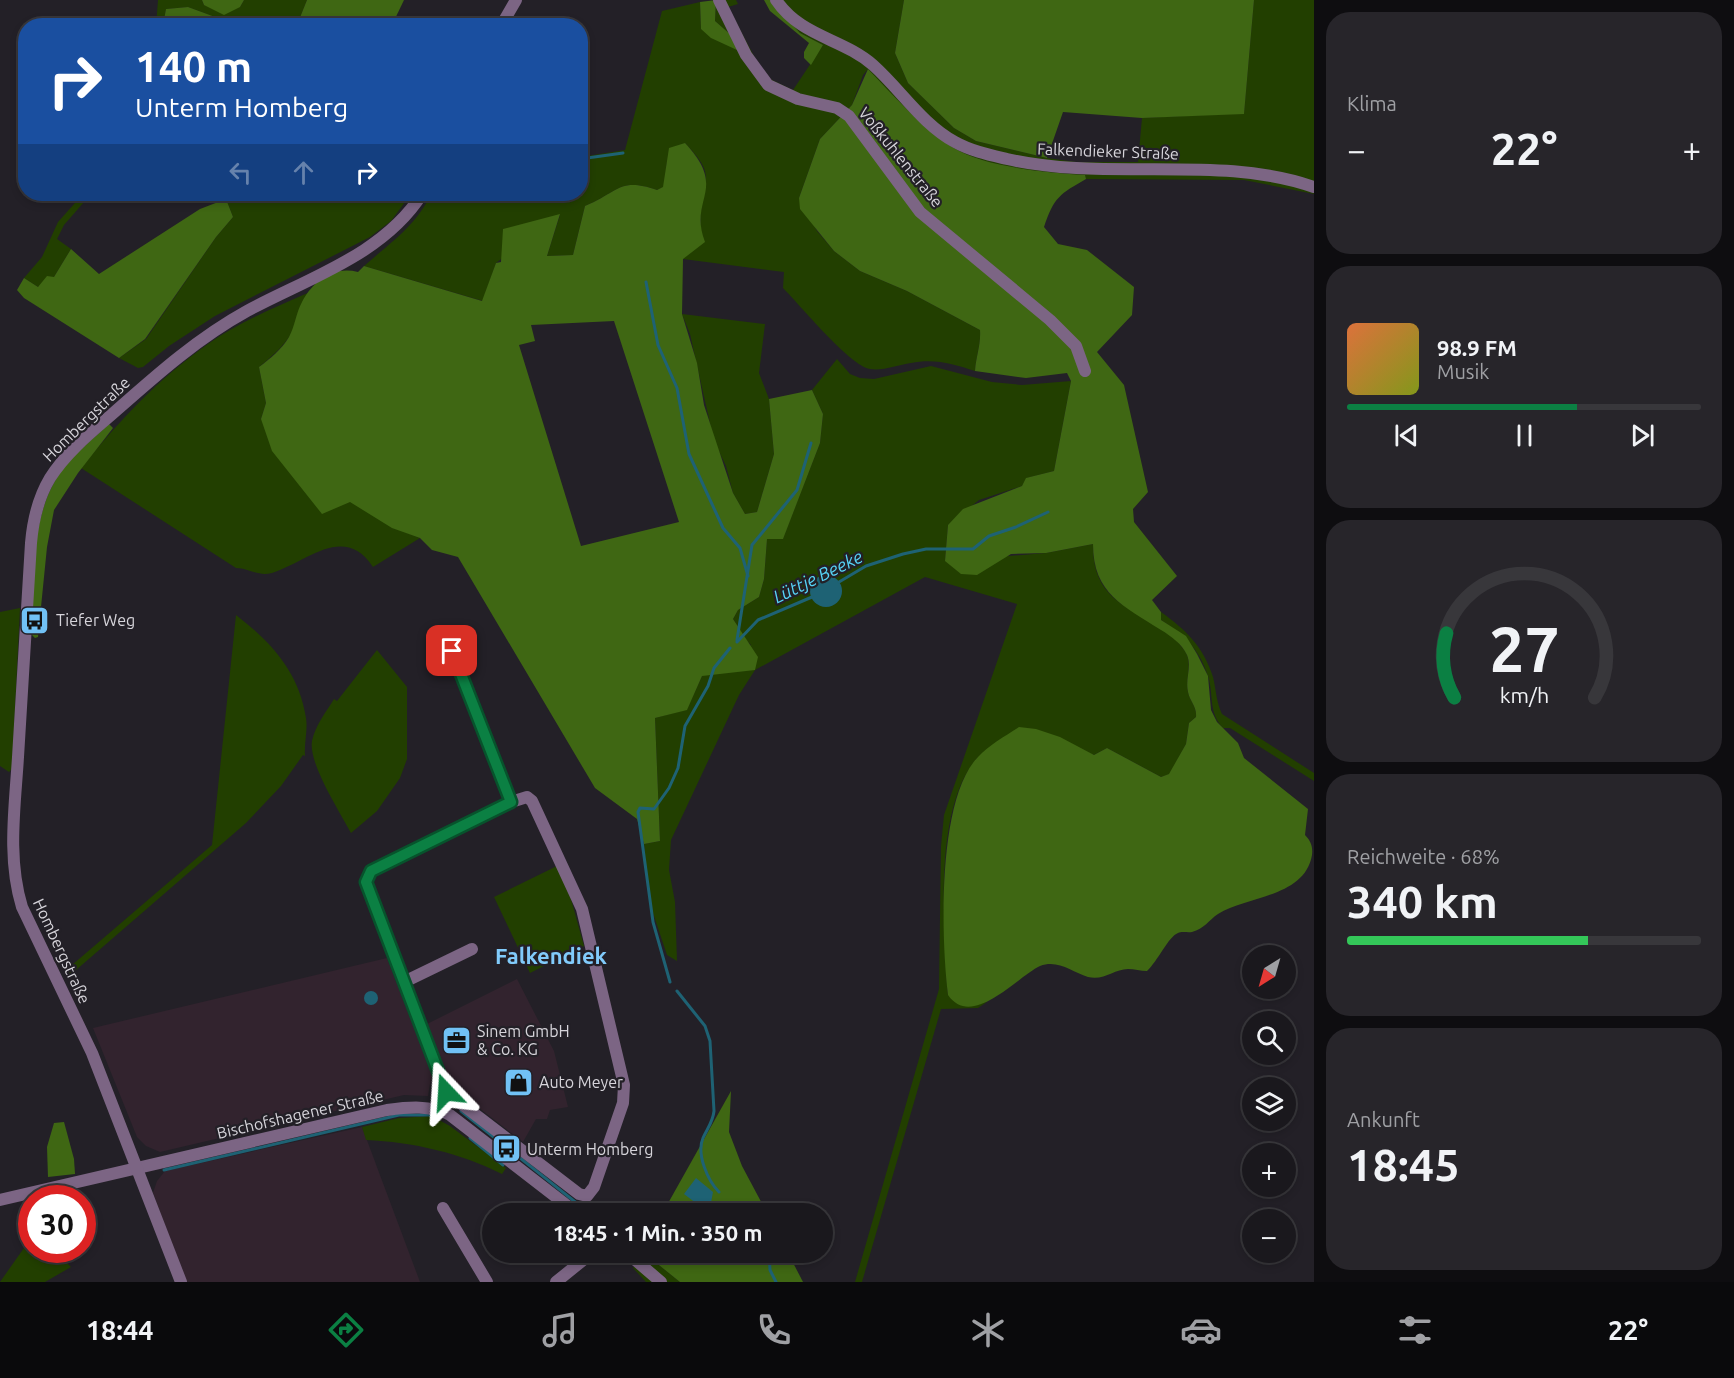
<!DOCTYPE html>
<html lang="de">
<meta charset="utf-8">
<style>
:root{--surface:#1a181d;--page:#27252a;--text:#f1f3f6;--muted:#9fa0a4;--line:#38373b;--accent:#0b8043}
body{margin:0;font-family:Ubuntu,sans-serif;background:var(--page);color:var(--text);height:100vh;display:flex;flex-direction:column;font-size:22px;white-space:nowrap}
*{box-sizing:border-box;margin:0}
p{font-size:20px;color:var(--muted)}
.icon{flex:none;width:33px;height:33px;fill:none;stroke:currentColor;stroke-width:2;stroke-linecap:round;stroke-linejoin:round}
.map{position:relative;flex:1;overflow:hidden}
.side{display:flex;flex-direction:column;gap:12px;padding:12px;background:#0e0d10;width:420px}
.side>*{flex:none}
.banner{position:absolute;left:18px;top:18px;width:570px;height:183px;border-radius:24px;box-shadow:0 3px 9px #0003,0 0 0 2px var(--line);background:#1a4fa0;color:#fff;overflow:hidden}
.needle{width:39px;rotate:217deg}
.buttons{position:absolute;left:1242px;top:945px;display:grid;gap:12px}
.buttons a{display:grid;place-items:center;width:54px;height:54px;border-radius:50%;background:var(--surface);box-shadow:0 3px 9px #0003,0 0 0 2px var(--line);font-size:30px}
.speed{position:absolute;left:18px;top:1185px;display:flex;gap:12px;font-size:30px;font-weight:700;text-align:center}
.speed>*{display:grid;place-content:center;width:78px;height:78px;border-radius:50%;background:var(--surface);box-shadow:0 3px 9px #0003,0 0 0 2px var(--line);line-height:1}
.speed .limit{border:9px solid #d22;background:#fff;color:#111}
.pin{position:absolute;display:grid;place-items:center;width:51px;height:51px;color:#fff;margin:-26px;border-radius:12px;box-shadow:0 3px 9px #0006}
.me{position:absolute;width:66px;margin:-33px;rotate:340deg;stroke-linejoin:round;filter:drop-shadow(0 0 4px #0008)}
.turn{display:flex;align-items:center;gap:21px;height:126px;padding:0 18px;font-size:27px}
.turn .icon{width:78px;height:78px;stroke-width:2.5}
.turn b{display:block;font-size:42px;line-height:51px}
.lanes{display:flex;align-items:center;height:57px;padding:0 18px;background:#0003;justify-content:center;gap:30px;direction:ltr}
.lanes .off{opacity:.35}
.big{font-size:45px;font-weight:600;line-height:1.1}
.side .tile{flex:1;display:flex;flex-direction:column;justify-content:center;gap:9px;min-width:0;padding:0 21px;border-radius:24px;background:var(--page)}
.side .dial{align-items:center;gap:0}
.dial svg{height:156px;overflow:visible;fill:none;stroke:var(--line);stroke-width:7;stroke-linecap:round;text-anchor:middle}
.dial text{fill:var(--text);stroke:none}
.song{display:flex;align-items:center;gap:18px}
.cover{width:72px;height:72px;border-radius:9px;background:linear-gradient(135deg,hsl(20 70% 55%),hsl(70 70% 35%))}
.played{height:6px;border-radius:3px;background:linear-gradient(90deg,var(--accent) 65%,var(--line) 65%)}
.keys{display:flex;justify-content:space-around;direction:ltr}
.heat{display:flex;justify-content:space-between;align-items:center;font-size:33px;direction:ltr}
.charge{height:9px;border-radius:4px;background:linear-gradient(90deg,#34c759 68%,var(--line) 0)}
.trip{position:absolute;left:482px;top:1203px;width:351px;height:60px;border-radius:30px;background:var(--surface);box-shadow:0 3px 9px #0003,0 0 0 2px var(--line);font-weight:600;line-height:60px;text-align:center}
.tab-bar{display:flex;height:96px;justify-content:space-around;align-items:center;background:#0a0a0c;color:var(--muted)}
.tab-bar .icon{width:42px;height:42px}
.tab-bar .current{color:var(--accent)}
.tab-bar b{font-size:27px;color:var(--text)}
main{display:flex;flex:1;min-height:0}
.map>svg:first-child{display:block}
</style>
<main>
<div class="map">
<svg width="1314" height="1282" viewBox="0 0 1314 1282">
<rect width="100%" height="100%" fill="#232027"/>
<g fill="#32232e">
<path d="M387,958L411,1020L427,1024L517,979L554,1051L568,1107L550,1110L547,1119H536L523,1142L448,1084L431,1078L428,1096L404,1095L160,1152L146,1146L137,1137L93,1028Z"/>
<path d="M362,1127L420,1282H186L153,1193L157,1181L165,1171Z"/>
</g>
<g fill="#223f00">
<path d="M158,0H202L204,5L240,7L244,0H307L297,25H237L188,7L166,9L163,25L156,26Z"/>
<path d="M716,0H736L738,4L728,7L763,73L772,80L793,90L823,45L800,33L770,0H904L895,53L908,83L954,128L976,141L1047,158L1076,162H1138L1142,118L1244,113L1254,0H1314V194L1244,180L1086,179L1085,175C1043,172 992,169 953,148C921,130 894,96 868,69L863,75L852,105L820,139L799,198L817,231L834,251L860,271L907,291L980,330C981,345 976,356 975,371C954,364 934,358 911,363C898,365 883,371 870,369C850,366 800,305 783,288L784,272L683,259C688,250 697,240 700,230C702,224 700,217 701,211C706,174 714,174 685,143L667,162L664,187L657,190C619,177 619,192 585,206L573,255L547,256L560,215L496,263L483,301L364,266C390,243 416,226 431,194H580L581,157L625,150L662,11L700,2L701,29L739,42L715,21Z"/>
<path d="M83,194H91L64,225L57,239L71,249L54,277L38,287L24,278L42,257L58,222Z"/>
<path d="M239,194H411L391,221L370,237L215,316L169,346L143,367L138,368L119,358L146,339L216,237L233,217L226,199Z"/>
<path d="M310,292C302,302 301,310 297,322C289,342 275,354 259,367L266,403L261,419C310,465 356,515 420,538L373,567C344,523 307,562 272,573C258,577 249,568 236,568L81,468C118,422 159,378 208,344C239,322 276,307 310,292Z"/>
<path d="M682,314L765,324L759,373L769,399L774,454L757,512L745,514L733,493L726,466L714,441L690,334Z"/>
<path d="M837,359L850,374L860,378L874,379L931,366L992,382L1022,385L1071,381L1054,471L1027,478L1022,486L979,500L948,525L945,561L1046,553L1093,544C1092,616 1156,607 1185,651C1193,664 1185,678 1188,692C1190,702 1197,706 1196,717L1189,723L1186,744L1170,774L1161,777L1107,748L1094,755L1081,750L977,758C972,765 966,773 962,782C937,838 944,924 947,985L948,995L964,1005L987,1002L978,1008L941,1009L862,1282H855L939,989L941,846L944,815L1017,604L925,577L755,670L739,695L671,840L669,870L675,902L677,961L667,955L649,901L644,844L660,841L655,718L687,709L702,676L751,645L745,639L733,619L738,610L759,597L764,579L767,539L783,538L820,443L823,414L812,390Z"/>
<path d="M20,608L12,769L9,772L0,766V612Z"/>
<path d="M1161,612C1186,630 1203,646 1213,677C1216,689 1216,701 1222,714L1314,773V781L1230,728H1223C1208,712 1214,695 1208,676C1199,648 1184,635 1161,620Z"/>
<path d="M236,615C271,642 299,672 306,718C308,730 304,743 305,756L303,755L281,786L246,823L68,977L65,971L212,845Z"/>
<path d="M377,650L407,687V759L400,778L377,811L351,833C340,812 308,763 312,741C315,726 326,712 334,699L337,701Z"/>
<path d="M557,866L571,899L584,946L530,973L494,897Z"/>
<path d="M432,1116L450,1126L506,1168L502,1174C460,1153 413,1142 366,1140L362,1127L399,1118Z"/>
<path d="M31,1238L32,1250H54L71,1267L45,1282H0Z"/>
<path d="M641,1253H644L680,1282H646L633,1268Z"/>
</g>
<g fill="#3f6713" fill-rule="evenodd">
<path d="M202,0H244L240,7L224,15L204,5Z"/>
<path d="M307,0H404L392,25H297Z"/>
<path d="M716,0L715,21L739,42L737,50L711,38L701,29L700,2Z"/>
<path d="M764,0H770L800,33L823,45L811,65L804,58V52L809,43L770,11Z"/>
<path d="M904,0H1254L1244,114L1142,118L1063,112L1047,158L976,141L954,128L908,83L895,53Z"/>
<path d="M188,7L237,25H163L166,9Z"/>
<path d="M868,69C894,96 920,126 952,147C986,168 1046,172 1085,175L1086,179C1060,194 1054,197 1044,227L1058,244L1087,250L1134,287L1132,315L1097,352L1124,385L1148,492L1133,509L1134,522L1177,576L1152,600L1161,612V620L1186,636L1197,654L1208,676L1211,710L1217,722L1238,743L1244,758L1308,809L1305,835C1311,841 1313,847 1312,855C1305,897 1248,896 1218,914C1209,920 1204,929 1192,932C1188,933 1182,931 1178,933C1168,937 1158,961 1147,971C1141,971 1134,969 1128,969C1114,969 1104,981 1088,977C1072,972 1058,959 1040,966C1018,976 972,1030 948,995C941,938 937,799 978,757C989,745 1005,736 1019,727L1036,729L1060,737L1094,755L1107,748L1161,777L1169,774L1186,744L1189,723L1196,717C1197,706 1190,702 1188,692C1185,679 1192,667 1187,655C1182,644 1171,636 1161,630C1124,606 1093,594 1093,544L1046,553L1011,554L977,575L961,574L945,561L948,525L963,509L1022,486L1026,478L1054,471L1071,381L1067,373L1026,378L975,371C976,356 981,345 980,330L907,291L860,271L834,251L800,209L799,198L820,139L852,105Z"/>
<path d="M685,143C729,190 688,198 705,242L683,259L682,314L697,363L704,405L733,493L745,514L757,512L774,454L769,399L812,390L823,414L820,443L783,539H767L764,579L759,597L738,610L733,619L758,657L755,670L702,676L687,710L655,718L660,841L644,844L637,819L595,788L458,557L432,550L420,538L392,528L350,502L322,514L272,451L261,419L266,403L259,367C271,358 281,350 289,337C295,326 296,313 302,302C314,280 333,266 358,272L364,266L482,301L496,263L501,262L503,229L560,214L547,256L573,255L585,206C619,192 619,177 657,190L663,187L669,148ZM614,321L679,522L581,546L519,345L535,341L531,325Z"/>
<path d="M226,199L233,217L216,237L145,339L119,358L24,298L17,290L24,278L38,287L47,276L54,277L71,249L99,274L200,209Z"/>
<path d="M109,424L113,428L78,473L54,510L47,547L38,637L35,638L32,635C31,588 31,522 55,481C67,459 91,441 109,424Z"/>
<path d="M731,1091L729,1132L742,1166L767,1213L662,1214Z"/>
<path d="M64,1122L74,1159L75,1174L48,1177L47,1147L54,1123Z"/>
<path d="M644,1253H788L803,1282H680Z"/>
</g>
<g fill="#1e6274">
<circle cx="826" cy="591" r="16"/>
<circle cx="371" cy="998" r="7"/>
<path d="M696,1178L713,1192L709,1213L684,1194Z"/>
</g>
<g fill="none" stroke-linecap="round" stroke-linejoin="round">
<g stroke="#1e6274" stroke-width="3">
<path d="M580,159L623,153"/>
<path d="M646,282L658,345L677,388L689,454L723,528L740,548L748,576"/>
<path d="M839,582L866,566L903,554L926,549H973L989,536L1016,527L1048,512"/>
<path d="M737,640L752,545L797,490L811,443"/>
<path d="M737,642L758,620L812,597"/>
<path d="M670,982L653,922L638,812L640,808L654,809L669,788L678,768L685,726L708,686L714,668L730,648"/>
<path d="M677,991L705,1026L710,1041L714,1111C713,1122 707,1129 703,1138C696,1154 708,1181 719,1192"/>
<path d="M461,1111L579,1205"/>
<path d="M470,1138L503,1165"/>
<path d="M164,1170L399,1115H431"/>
<path d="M729,1204L743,1214"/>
<path d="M769,1252L770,1270L776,1282"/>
</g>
<g stroke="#7c6584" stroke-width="12">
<path d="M719,0L746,55L768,85L798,99L837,108L849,116L920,212L1050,320L1076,346L1085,371"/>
<path d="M776,0C801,37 842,38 873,65C901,90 922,124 955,142C971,151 990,155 1007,159C1105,182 1221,154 1314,187"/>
<path d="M501,26L516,0"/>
<path d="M452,650L511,802"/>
<path d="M404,982L472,949"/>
<path d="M443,1111L446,1092L579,1194L587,1196L594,1187L623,1103L624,1085L582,909L532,801L527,797L511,802L371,871L366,882L446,1092"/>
<path d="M0,1200L387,1110C409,1107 430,1105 450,1115L578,1214"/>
<path d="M443,1208L487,1282"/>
<path d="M626,1252L661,1282"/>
<path d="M181,1282L92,1053L22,907C7,858 15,807 18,757C22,686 27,614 31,543C33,520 38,498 50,478C65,454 89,434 110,416C153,378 196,339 247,311C308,278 383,255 422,194"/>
<path d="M556,1282L593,1252"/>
</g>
</g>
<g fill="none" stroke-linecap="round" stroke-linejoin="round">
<defs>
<path id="route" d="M446,1092L366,882L371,871L511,802L452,651"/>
</defs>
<use href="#route" stroke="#07532c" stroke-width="15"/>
<use href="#route" stroke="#0b8043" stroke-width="10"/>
</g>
<defs>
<symbol id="bus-square" viewBox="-11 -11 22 22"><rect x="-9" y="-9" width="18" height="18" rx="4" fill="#71c1f5" stroke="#232027"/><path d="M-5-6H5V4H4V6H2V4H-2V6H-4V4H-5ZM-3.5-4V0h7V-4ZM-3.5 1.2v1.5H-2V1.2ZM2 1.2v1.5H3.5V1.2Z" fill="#111"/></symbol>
<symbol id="office-square" viewBox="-11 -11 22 22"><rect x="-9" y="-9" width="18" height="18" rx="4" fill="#71c1f5" stroke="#232027"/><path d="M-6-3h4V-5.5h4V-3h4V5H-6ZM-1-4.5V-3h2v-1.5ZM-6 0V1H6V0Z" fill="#111"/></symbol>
<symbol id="shop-square" viewBox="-11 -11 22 22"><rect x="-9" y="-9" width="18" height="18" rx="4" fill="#71c1f5" stroke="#232027"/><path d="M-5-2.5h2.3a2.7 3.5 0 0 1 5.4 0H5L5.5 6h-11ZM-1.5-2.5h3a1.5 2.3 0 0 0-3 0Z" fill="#111"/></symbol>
</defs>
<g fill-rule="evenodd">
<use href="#bus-square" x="18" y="604" width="33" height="33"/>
<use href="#office-square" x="440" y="1024" width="33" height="33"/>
<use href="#shop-square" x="502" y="1066" width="33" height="33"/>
<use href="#bus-square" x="490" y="1132" width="33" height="33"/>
</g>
<g text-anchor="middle" stroke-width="4.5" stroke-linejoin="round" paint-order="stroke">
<g font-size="16" fill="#d6d4da" stroke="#232027">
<text transform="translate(1108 151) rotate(2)" y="6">Falkendieker Straße</text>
<text transform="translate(901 157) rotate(51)" y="6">Voßkuhlenstraße</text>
<text transform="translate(86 419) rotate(-44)" y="6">Hombergstraße</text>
<text transform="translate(62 951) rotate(65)" y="6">Hombergstraße</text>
<text transform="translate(300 1114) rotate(-13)" y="6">Bischofshagener Straße</text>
</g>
<g font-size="16" fill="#d6d4da" stroke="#232027" text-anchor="start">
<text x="56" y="626">Tiefer Weg</text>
<text x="477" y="1037">Sinem GmbH<tspan x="477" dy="18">&amp; Co. KG</tspan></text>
<text x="539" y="1088">Auto Meyer</text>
<text x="527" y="1155">Unterm Homberg</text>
</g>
<g font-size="18" font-style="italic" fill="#57d4f7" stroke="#232027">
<text transform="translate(818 577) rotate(-26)" y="6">Lüttje Beeke</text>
</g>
<g font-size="22" font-weight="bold" fill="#81cbfb" stroke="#232027">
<text x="551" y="964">Falkendiek</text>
</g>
</g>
</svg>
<div class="buttons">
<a><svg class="needle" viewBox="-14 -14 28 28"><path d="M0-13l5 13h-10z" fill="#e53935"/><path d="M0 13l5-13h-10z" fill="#9fa0a4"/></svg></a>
<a><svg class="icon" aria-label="search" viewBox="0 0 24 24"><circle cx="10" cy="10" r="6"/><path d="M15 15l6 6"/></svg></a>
<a><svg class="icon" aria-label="layers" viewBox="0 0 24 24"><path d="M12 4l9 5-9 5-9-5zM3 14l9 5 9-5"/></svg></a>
<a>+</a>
<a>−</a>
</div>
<div class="speed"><div class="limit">30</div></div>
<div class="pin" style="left:452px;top:651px;background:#d93025"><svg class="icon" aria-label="arrive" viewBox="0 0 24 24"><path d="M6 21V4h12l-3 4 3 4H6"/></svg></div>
<svg class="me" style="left:446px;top:1092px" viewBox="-20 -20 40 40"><path d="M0-17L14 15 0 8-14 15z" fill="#0b8043" stroke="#fff" stroke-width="4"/></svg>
<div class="trip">18:45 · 1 Min. · 350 m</div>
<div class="banner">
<div class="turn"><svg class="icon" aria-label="right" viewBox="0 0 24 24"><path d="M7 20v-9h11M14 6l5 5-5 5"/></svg><div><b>140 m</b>Unterm Homberg</div></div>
<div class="lanes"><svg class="icon off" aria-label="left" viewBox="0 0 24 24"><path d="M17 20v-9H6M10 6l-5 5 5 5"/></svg><svg class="icon off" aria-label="ahead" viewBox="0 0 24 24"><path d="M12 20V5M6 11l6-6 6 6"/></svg><svg class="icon" aria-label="right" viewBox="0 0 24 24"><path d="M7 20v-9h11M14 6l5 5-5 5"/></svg></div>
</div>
</div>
<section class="side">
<div class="tile"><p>Klima</p>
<div class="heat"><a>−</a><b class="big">22°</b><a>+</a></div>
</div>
<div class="tile">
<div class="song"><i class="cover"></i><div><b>98.9 FM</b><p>Musik</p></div></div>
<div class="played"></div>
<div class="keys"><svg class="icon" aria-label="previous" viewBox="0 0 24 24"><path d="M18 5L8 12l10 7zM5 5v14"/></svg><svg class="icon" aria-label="pause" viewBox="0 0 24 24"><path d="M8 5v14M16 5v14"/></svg><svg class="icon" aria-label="next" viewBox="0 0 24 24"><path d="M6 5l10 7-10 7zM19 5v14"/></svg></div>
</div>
<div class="tile dial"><svg viewBox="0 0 100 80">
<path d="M14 69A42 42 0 1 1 86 69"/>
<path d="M14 69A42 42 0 0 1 10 36" stroke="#0b8043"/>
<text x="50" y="56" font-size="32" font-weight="700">27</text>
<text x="50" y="72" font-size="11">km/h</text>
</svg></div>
<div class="tile"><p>Reichweite · 68%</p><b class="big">340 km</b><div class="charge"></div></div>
<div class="tile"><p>Ankunft</p><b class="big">18:45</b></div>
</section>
</main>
<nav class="tab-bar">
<b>18:44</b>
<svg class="icon current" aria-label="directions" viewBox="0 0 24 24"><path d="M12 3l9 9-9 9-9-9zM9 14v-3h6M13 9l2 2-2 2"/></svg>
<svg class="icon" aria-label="music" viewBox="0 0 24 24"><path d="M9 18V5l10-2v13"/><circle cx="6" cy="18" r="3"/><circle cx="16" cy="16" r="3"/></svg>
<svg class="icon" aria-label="phone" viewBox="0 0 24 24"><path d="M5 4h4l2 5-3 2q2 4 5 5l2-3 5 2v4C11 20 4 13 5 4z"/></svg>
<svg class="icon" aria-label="climate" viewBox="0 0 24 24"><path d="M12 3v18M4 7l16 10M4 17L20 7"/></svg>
<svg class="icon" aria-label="car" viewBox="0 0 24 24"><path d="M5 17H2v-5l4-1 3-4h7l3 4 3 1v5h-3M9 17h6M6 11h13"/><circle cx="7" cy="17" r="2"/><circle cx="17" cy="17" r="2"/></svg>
<svg class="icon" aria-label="filters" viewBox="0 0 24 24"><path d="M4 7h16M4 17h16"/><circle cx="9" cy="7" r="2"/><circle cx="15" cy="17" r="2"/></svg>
<b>22°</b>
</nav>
